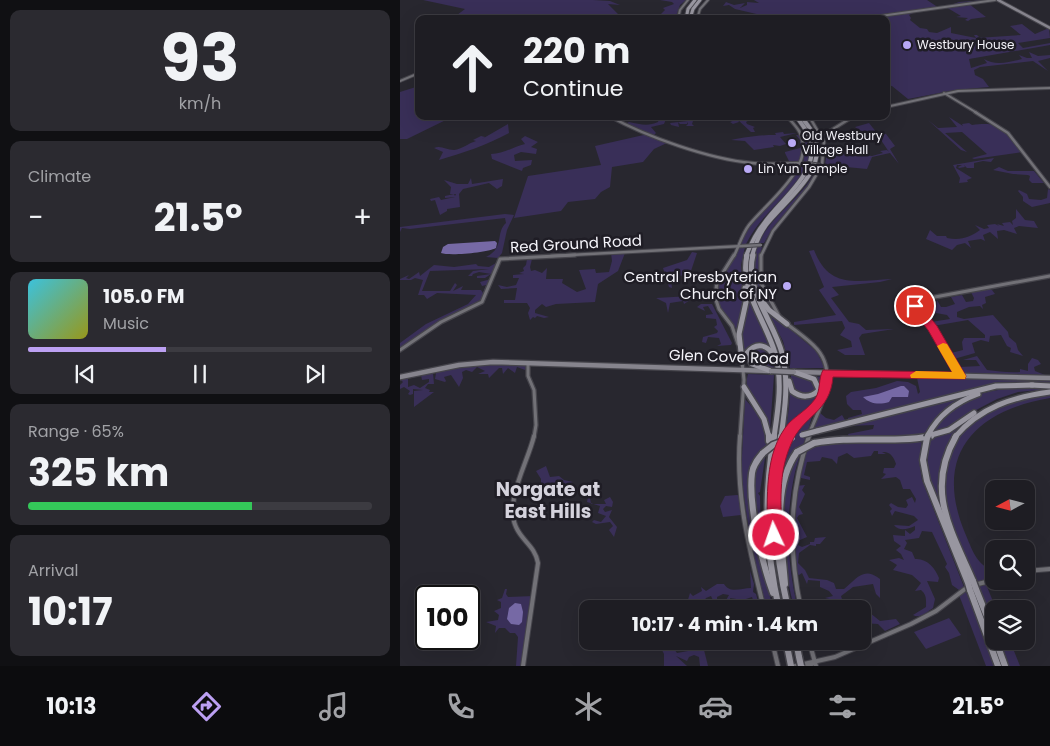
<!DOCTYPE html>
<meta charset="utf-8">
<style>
:root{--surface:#1e1d23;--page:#2b2a30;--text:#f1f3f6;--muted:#a1a2a6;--line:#3c3b41;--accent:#bca0f2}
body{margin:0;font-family:Poppins,sans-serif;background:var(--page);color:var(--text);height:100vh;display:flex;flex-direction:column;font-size:19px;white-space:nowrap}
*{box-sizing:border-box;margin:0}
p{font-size:16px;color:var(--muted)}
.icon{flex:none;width:28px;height:28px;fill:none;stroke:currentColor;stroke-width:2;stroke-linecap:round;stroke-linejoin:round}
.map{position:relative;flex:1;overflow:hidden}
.panel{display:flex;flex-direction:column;gap:10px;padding:10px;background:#101013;width:400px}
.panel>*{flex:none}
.guide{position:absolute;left:15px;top:15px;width:475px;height:105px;border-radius:10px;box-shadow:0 5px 20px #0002,0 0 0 1px var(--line);background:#1e1d23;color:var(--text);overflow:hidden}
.needle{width:32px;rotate:263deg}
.buttons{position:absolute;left:585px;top:480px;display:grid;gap:10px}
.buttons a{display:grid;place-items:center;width:50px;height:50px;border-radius:10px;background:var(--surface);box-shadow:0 5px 20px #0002,0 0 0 1px var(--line);font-size:25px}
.speed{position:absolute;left:15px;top:585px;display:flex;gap:10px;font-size:25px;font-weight:700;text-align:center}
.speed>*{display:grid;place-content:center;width:65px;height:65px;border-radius:50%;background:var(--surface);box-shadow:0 5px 20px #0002,0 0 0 1px var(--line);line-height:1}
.speed .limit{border:2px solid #111;border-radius:8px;background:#fff;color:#111}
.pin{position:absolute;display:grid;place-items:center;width:42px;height:42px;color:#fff;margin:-21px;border:2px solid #fff;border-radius:50%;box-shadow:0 1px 5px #0007}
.me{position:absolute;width:55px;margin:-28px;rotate:357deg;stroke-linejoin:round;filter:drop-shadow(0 0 4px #0008)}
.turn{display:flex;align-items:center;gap:18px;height:105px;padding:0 25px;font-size:22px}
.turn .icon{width:65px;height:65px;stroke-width:2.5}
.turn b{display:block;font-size:35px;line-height:42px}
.big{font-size:38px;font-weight:700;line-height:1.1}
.panel .tile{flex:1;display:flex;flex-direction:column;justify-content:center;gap:8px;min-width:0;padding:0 18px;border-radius:10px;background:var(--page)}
.panel .dial{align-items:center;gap:0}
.dial b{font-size:65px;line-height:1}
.song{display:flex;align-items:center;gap:15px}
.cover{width:60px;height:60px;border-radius:8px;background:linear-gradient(135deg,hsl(190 70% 55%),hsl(60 70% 35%))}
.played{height:5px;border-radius:2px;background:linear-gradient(90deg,var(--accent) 40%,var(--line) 40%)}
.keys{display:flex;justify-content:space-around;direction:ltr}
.heat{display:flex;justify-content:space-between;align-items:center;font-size:28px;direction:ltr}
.charge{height:8px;border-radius:4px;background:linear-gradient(90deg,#34c759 65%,var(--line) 0)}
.trip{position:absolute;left:179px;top:600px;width:292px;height:50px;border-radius:10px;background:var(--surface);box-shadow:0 5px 20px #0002,0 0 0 1px var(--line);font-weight:700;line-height:50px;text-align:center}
.menu{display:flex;height:80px;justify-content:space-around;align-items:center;background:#0c0c0e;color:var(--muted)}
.menu .icon{width:35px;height:35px}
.menu .active{color:var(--accent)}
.menu b{font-size:22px;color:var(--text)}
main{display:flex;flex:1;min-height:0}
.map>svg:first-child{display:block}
</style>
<main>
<section class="panel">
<div class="tile dial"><b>93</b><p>km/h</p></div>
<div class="tile"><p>Climate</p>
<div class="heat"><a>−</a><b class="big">21.5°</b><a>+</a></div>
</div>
<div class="tile">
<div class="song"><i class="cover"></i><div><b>105.0 FM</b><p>Music</p></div></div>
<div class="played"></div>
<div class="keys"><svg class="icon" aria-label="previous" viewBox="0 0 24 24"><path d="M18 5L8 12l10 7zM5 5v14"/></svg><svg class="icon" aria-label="pause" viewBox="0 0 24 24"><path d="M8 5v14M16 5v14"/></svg><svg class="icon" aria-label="next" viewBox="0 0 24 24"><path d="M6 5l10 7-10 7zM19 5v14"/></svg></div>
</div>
<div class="tile"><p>Range · 65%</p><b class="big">325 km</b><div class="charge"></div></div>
<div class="tile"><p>Arrival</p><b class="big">10:17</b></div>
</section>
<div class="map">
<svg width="650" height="666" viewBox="0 0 650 666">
<rect width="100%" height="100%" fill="#28272f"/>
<g fill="#392f58">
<path d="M23,0H193L210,1L220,5L208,4L219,15L185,19H56L53,18L65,9Z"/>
<path d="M260,0H286L280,5L275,19H267L261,14L265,10L263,8L274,4L272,2Z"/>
<path d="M354,0H527L539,8L517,11L509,15L511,18L510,20L520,28L527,29L529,32L537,33L551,27V33L576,38L574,35H577L579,37L577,38L621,35L610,26L622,24L635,34L649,28L650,38L618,43L623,48L650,43V45L569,59L571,68L587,63L584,59C595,66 610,62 622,59L619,55L627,58H632L629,52L638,56L650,55V58L638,61L648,71L633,61L580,67L574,70L575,75L583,79L589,87L555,90L508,99L492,86L486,85V19H368L365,16L335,9L329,5L323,6L326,2L334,5L345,3L340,8L347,5V2L359,3Z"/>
<path d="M584,0L586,1L569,4L586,17L571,19L568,21L565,20L568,18L556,17L561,16L546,7L559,2Z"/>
<path d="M19,86V116H54L7,139H0V92Z"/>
<path d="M254,116H264L266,119L264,124L251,127L256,133L253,136L269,142L254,149L243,162L212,167L210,187L201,192L195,199L168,202L161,211L114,218L128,176L201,165L195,146L248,134L252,135L225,124L229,122C240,124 247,127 258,122L259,119Z"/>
<path d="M285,116L294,117L295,119L292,120L353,118L346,122L347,124L355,127L353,128L355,132H351L338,120L339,122L333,124L330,122L335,120L293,121L292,124L294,126H286L288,124L287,122V124H280L278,122L279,127L271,125L270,123L288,121Z"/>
<path d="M549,117L563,126L562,124L569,123L572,125C602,121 605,130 623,152L574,159L572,158L587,154L562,132L545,133L567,152L561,150L528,120L538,128L557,127Z"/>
<path d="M469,123L477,133L486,134L495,146L490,149L499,164L490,153L472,157L467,169L425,165L427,150L472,156L483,153L480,151L487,150L489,152L479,137L462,133L455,127Z"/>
<path d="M108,124L109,133C87,145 63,153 39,160L43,152L34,148C41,145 46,150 54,150C62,149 69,143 76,141L73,140L81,136L85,137L82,139Z"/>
<path d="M383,132L384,134L397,133L380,137L386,144L380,146L373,145L374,147L354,150L345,141L331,140C348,137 358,135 376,135L375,133Z"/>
<path d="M396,135L407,136L410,149L408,163L403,162L405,154L402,163H390L385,153V152L400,148V140Z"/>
<path d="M125,136L138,142L131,147L137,149L136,154L121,152L114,155L115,161L132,160L131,165L123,168L122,171L92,159L91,154C103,154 113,147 125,144L121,139Z"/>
<path d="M594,158L591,162L583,161L574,163V168H567L564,165L565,167L559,168L558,167L562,165H557L556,168L572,178L567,180L568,182L559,183L560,178L553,165Z"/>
<path d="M402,164L407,165C392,195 361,213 346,244L340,245C354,214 382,191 402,164Z"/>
<path d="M417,166L421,167L406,190L374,226L364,243H359C371,214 408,194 417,166Z"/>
<path d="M599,167L608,171H634L644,183H632L629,180L630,176L628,175L613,174L593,170Z"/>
<path d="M71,178L72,184L103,179L102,186L97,189L89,183L63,189L59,194L60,207L47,209V211L40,215L35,200L31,201L30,199L39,197L41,200L55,197L45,198V196L54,194L55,196L56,194H50L51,187L44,180L57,184H68Z"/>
<path d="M648,189L650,190V203L632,207L623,201V197L618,191L619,190L627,194L629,199L641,200L647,198Z"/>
<path d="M616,209L625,220L634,221L638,228L619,226L614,228L617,234L604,230L597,231L598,239L590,232L583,235L585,241L581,239L568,241L571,248L565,243L557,245L552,250L526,239L530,230L537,236H546L547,238C561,241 570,237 580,230L575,225L584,229L589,228L587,225L595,224L599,226L597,224L604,226L602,223L610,222L613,225L612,221L616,218Z"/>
<path d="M105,214L114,215L107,230L102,253L98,258L86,257C105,248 95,233 106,223L105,218L10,229L2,228L0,232V227Z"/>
<path d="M357,246L362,247C356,271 361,291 374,311C355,298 351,267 357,246Z"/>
<path d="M345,247L341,265L343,304L338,330C323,318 311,297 320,278C325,267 334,260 338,248Z"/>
<path d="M414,250C429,289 456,281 492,279L480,282L432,287L439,295L431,298L449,322L459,324L466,330L494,329L462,334L459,338L465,355H445L437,350L452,347L451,341L440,335L445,328L442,321L394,325V322L436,315L419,290L424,287L409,251Z"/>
<path d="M292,252L297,253L291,271L293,275L273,276L271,280L272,288L269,287L263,268L287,260Z"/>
<path d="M211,253H225L218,271L198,284L195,302L156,304L146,307L142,304L135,310V313L149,317L144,318L137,316L135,318L133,317L130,320L128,313L130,308L127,303H104V300H115L117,288L101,289L98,285L107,287L116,285L119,278H113V275L124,274L119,273L124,271L123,268L126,265L127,259H132L130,267L131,271L135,270L142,273L147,268L146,279H163L162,283L177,292L186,289L179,270L195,269L196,273L209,272L212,261Z"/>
<path d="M96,263L92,277H91V274L85,278H77V276L91,274L79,272L73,274L72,276H68L73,271L89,269L30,271L22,291H50L55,283L57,285L53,291L63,286L61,290H81L83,293L86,285L82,286L80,282L91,279L82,299L37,324L0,349V343L26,324L68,304L76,295L37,293L27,299L24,295H18L23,280L15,278L11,280H0V279L9,275L6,278L9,279L19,272L20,276L34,265L54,267L76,264L78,266L89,267Z"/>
<path d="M586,289L592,290L595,294L585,297L586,303L582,305L583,309L580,306L569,307L557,312V317L564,319L593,315L608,332L609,337L616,343L618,350L623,356L610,352L611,348L607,346L601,335L590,336L589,342L581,340L572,343L575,353L554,359L551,356V353L563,350L562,342L564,338H585V335L568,320L533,326L531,322L550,319L547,315L536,313L524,314L523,308H536L537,300L541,307H546L555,304L551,297L562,295L566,302L573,301L574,298L571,292Z"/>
<path d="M308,295H311L312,300L304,301L293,298L284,304L283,301L270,303L268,313L266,303L256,298Z"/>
<path d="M348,298L370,348L356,344L343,351L341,338Z"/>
<path d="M301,304H312L332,343L331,345L317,346L321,344L319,338L308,337L306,343L302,342L303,337L317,333L318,331L314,327L317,325L316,319L306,318V315L313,314L308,306L303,307L305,311L297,307Z"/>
<path d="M370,312L416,351L425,368H390L383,341L368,313Z"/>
<path d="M362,347L371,352L374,368L353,364L348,351Z"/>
<path d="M577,356L587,370C598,371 608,373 620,372V369L628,371V364L632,358L638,360L641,364L634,367L635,371L645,375L562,373L559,372L560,367L580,366L576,360H563Z"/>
<path d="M81,363L126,365L127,367L125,370L117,367L115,373L108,368L103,374L102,368H99L89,378L88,374H78L85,371L77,367L72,372L66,370L62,372L63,378L59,387L51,375L44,377L46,381L45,382L35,379L36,373H33L34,384H28L25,388L30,390L29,392H34L14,407V391L23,390L13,389V394L10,395L8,394L10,391L4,387L0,389V385L3,382L0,379L8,377V387L14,385L20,388L29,382V379L22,380L21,375L12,378L11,376Z"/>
<path d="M348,374L374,375L370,430C365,409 341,397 348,374Z"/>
<path d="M391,375L412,379L417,390L410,395L395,393L391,385Z"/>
<path d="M410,376L424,377L420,397L409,412L397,421L385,434L389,408L390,391L400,397L420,389L419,382Z"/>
<path d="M482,376L650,380V384H610L448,420V418L462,414L461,410H453L447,404L446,396L451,392L476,388L497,381L508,382L516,386L518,394L520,392L517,378L483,377L481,379Z"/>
<path d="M650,387V389L618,392L597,399L578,409L556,425L531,435C534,430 536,423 541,418C568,388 613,387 650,387Z"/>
<path d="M650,394V398C573,411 533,456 565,533C572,549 576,565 594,571V578L577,582C569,562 555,539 548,517C532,458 563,414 620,398C629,395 640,395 650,394Z"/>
<path d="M560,397L539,414L523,437H449L448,434L473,429L474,425L445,426Z"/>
<path d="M345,399L358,414L367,430L368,437L360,492L358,493L360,496L361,534C355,507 346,476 365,453L364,449C358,455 353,461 351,468C342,496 366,578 373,609H365L352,554L341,474Z"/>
<path d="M413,413C408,433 400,452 395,472C385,517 387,564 398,609H394L385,567L383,530L386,476L398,450C384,460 382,471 381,487C379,468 383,439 397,426C401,421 408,417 413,413Z"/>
<path d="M420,413L426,418L434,420L442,415L445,420L443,423L412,431Z"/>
<path d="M560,425L547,446L539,470L540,508C529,481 525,467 529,438L546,433Z"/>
<path d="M522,439L519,461L522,480L564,587L559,590L552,585L549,573L545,567L547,564L532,532L522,531L519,538L505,540L507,543L504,549L512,552L515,559C527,558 535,568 539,578L538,582L527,581L535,599L533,608C527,612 520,619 513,615L526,607C526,600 527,595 521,590L515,591L521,583L512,575L493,570L497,565L489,560L499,558L504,560L501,554L496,550L501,546L494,541L493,535L505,536V530L510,534L515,530V526C508,529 499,532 494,525L509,526L518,520L514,516L495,511L492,516L490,511L492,509L489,505L491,503L498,507L506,508L508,505L506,500L512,497L515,503L516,499L510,489H503L500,480L496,477L481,479L486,474L483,473L484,468H494L496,464C494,457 490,451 482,452L486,454H478V451H474L471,456L454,458L447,453L438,457L437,464L432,459L422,457L420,461L407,462L404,475L410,477V480L401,478L399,476L407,449C433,437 492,440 522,439Z"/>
<path d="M146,466L150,477L159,476L164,480L173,482L161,486L157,496L141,498L136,495L141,490V479L136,471Z"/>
<path d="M405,485L402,490L405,494L399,507L403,514L399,515L397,518L407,537L400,540L398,545L402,547L410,544V542H414L415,538L426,537L420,544H416V546L410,545L399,553L398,563L405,570L409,578L427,580L434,583L436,589H444C457,579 463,566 480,579V598L476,594L473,584L453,587L441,596L445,609H440L434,600L425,598L433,596L429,591L420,587V581L408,580L407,584L402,573L399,575L397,574L393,552L396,486Z"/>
<path d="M189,492L191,504H206L204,500L210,497L213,502L212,507L206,506L203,509L205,512L212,510L209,517L217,527L214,537L209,530L213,526L210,522L196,524L192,522L194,520L201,522L206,516L198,513L200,506L187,502Z"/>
<path d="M337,495L342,496L344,512L341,515L323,517L320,506L325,496Z"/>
<path d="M350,571L354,584L353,592L356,594L360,609H356L352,597L343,600L330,598L335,609H321L329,595L323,594L317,597V609L311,596L306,598L301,606L290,609V603H287L290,593L293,596L302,591L301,587L306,591L317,584H324C330,594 341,588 351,588Z"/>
<path d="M586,584L596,609H594V625L578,588L579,586Z"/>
<path d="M105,589H107L106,594L108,597L134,596L121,666H116L118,637L115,633H110L105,628H99L95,633L96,626L86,622L98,620L99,615L94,611L101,608V602L97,600L102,598Z"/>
<path d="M566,592L583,631L594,666H586L559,595Z"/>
<path d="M457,602L466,606L470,613L480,621L496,619L500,624L485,631L478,624L463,623L462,609H459Z"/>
<path d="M549,618L561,635L526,649L514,632Z"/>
<path d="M263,641H268L277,653L288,651L290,645L294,644V641H303L305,643L346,641L347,650L344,651L323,643L305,647L304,650L308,666H300L299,657L294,655L289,657L287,661L276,656L287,666H264V654L262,650L250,648L265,646Z"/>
<path d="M601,641H610L620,666H609Z"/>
</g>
<g fill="#7669a5">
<path d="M95,241L97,243L96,248C86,253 49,256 41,253L43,247L48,244Z"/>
<path d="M501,386H504L509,391L508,397H492L489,402C479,405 470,404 463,397L478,394Z"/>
<path d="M115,603L121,604L123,612L122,622L119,625L111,624L107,619L109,608Z"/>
</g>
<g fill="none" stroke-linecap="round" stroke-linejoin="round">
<defs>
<g id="secondary-far3">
<path d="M185,19L212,16L236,19"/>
<path d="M278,19L280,10L288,0"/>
<path d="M297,19L300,9L308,0"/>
<path d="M459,19L595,0"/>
<path d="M0,81L19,73"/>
<path d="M544,93L577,113"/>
<path d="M486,107L558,91L650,88"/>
</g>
<g id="secondary-far2">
<path d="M575,112L608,133L650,187"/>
<path d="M209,116C247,137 309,159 352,163C369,165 386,163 403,163"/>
<path d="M421,134L430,131L454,116"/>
<path d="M151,256L343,246"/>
<path d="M334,256C339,246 342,234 349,225C368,201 418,166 399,131C396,126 391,121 387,116"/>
<path d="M361,256L373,231L409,187L422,165L424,142L409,116"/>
</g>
<g id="secondary-far1">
<path d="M334,255L317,282L315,297L319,309L332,326L338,344"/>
<path d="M361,255V283L379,316"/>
<path d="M387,324C397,332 408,339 417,349C440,376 418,410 408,437"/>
<path d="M0,350L41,322L82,302L100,259L175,255"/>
<path d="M128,363V376L134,390L136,425L134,437"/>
<path d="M560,376L533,328L513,301L650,276"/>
<path d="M340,437L344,380L341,352"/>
</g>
<g id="secondary">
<path d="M340,436C335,495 350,552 364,609"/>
<path d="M626,571L650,569"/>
<path d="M578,584L594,580"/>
<path d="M401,609C388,549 389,494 409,436"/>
<path d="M372,641L378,666"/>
<path d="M409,641L416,666"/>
<path d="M123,666L138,563C135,546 122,541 116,527C104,501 128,462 134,436"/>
<path d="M395,666L435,657L511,624L536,611L565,589"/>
<path d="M408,666L414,663"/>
</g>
<path id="primary-far1" d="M598,0L650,28"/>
<g id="primary">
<path d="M396,372L650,378"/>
<path d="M0,377L59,365L93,362L369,371"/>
</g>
<g id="highway-far3">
<path d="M286,19L288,9L295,0"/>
<path d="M290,19L293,9L300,0"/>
</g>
<g id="highway-far2">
<path d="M346,256C351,243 356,233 365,222C382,198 423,170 409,136C406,129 400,122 396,116"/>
<path d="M352,256C355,245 359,235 366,225C385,200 429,171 414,135C411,129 405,122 401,116"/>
</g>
<g id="highway-far1">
<path d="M347,255C339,290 366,321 375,353C383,381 378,410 374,437"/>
<path d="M353,255C344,289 374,322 382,353C389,381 385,409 381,437"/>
<path d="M363,302L369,310L387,324"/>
<path d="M341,352L339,334L346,302L345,288"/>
<path d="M371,371L352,364L347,353C356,342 367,344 374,356"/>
<path d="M389,381L392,391C401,398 411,398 419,390L414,379L394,372"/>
<path d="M631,385L650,386"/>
<path d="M344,387L364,419L369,437"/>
<path d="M417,431L596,386L633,385"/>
<path d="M528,435C539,414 556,402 578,394"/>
<path d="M388,437L424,395"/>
<path d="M524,437L549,430L574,413"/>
<path d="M555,437C580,407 613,397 650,392"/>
</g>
<g id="highway">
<path d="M369,436V441"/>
<path d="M374,436C364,499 365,546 379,609"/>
<path d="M381,436C371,500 374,546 388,609"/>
<path d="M556,436C525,490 551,530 573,581"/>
<path d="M527,438L523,460L527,481L568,583"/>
<path d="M414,443C453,435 492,444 531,436"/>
<path d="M363,453C358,459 353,465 352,473C348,505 362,563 373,593"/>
<path d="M381,456L388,436"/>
<path d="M385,584C382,542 371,488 397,452"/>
<path d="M576,589L594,634"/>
<path d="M570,590L598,666"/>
<path d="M386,641L391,666"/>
<path d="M396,641L399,657"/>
<path d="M596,641L605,666"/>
</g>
</defs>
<use href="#secondary-far3" stroke="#45444b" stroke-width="4"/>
<use href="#secondary-far2" stroke="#45444b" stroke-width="4.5"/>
<use href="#secondary-far1" stroke="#45444b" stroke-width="5.5"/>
<use href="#secondary" stroke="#45444b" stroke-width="6"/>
<use href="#primary-far1" stroke="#45444b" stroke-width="4.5"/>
<use href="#primary" stroke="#45444b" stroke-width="7"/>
<use href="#highway-far3" stroke="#45444b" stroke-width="5"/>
<use href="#highway-far2" stroke="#45444b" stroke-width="5.5"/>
<use href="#highway-far1" stroke="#45444b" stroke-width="8"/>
<use href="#highway" stroke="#45444b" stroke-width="9"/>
<use href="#secondary-far3" stroke="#727177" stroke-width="2"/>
<use href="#secondary-far2" stroke="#727177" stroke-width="2.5"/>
<use href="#secondary-far1" stroke="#727177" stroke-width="3"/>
<use href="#secondary" stroke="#727177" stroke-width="4"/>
<use href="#primary-far1" stroke="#86848d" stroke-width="2.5"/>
<use href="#primary" stroke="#86848d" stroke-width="4.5"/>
<use href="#highway-far3" stroke="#9896a0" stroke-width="3"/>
<use href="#highway-far2" stroke="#9896a0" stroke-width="4"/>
<use href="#highway-far1" stroke="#9896a0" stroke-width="5"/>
<use href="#highway" stroke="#9896a0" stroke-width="6"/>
<defs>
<g id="secondary-bridge">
<path d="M405,135L418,134"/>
<path d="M406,163L420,165"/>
<path d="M343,246L361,245"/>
</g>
<path id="primary-bridge" d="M371,371L394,372"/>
<g id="highway-bridge-far1">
<path d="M402,435L417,431"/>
<path d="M527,437L528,435"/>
</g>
<g id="highway-bridge">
<path d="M527,438L528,436"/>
<path d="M397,452L414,443"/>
<path d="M363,453L373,445L392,438"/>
<path d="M573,581L576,589"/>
<path d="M568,583L570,590"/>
<path d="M399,657L401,666"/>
</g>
</defs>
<use href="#secondary-bridge" stroke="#45444b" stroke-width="4.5" stroke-linecap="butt"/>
<use href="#primary-bridge" stroke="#45444b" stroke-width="7" stroke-linecap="butt"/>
<use href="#highway-bridge-far1" stroke="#45444b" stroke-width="8" stroke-linecap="butt"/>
<use href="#highway-bridge" stroke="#45444b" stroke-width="9" stroke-linecap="butt"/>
<use href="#secondary-bridge" stroke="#727177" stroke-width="2.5"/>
<use href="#primary-bridge" stroke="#86848d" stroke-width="4.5"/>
<use href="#highway-bridge-far1" stroke="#9896a0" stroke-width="5"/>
<use href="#highway-bridge" stroke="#9896a0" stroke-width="6"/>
</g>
<path fill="#e11d48" stroke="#92132f" d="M515,302L519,303L537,326L566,376L565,379L433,377C430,413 403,415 391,444C378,473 381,505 382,535L380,540L374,541L369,540L367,535C368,499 363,453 389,423C397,415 408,409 415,399C421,390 418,379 423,370L552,372L528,330L509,306Z"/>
<path fill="#f59e0b" d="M543,343L547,344L566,376L565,379L511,378L510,375L516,371L552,372L537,346Z"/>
<g fill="#baaaf6" stroke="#1f1d25" stroke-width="2">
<circle cx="507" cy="45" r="5"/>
<circle cx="392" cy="143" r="5"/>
<circle cx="348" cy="169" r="5"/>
<circle cx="387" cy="286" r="5"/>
</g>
<g text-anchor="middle" stroke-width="5" stroke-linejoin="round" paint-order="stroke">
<g font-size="12" fill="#f4f3f9" stroke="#1f1d25" text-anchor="start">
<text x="517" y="49">Westbury House</text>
<text x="402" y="140">Old Westbury<tspan x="402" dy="14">Village Hall</tspan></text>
<text x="358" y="173">Lin Yun Temple</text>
</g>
<g font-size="15" fill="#f4f3f9" stroke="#1f1d25">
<text transform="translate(176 244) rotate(-3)" y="5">Red Ground Road</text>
<text transform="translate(329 357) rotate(2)" y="5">Glen Cove Road</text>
</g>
<g font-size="15" fill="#f4f3f9" stroke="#1f1d25" text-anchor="end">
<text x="377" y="282">Central Presbyterian<tspan x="377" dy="17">Church of NY</tspan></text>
</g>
<g font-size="19" font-weight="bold" fill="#d5d3dd" stroke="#1f1d25">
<text x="148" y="496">Norgate at<tspan x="148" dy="22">East Hills</tspan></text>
</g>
</g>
</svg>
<div class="buttons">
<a><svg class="needle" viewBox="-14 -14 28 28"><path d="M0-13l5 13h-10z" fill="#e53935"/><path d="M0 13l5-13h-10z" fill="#a1a2a6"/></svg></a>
<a><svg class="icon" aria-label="search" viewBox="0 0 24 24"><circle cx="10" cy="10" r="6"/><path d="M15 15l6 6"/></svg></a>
<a><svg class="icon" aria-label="layers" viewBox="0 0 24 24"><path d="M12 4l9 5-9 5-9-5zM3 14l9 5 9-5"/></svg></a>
</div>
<div class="speed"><div class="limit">100</div></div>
<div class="pin" style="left:515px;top:306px;background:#d93025"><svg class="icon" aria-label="arrive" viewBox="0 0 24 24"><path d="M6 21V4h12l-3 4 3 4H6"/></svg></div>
<svg class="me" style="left:374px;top:535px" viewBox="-20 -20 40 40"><circle r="17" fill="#e11d48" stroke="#fff" stroke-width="3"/><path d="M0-11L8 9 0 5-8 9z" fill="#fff"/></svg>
<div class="trip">10:17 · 4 min · 1.4 km</div>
<div class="guide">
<div class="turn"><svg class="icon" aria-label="ahead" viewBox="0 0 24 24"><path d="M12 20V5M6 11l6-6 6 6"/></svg><div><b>220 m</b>Continue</div></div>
</div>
</div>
</main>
<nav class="menu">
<b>10:13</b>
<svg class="icon active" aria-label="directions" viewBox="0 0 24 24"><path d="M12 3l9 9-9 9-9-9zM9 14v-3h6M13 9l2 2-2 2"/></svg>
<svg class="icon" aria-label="music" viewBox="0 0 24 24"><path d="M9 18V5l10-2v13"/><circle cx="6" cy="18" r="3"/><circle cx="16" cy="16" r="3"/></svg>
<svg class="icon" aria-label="phone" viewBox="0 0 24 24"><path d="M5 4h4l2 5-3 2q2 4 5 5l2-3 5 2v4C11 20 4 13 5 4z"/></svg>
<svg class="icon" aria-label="climate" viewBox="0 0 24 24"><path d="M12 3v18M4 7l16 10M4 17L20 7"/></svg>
<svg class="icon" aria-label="car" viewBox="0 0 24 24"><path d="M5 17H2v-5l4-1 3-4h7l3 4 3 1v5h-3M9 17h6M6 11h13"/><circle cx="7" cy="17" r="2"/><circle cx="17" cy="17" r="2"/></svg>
<svg class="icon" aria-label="filters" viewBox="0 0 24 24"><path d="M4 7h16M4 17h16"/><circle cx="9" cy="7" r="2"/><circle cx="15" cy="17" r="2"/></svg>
<b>21.5°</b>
</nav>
